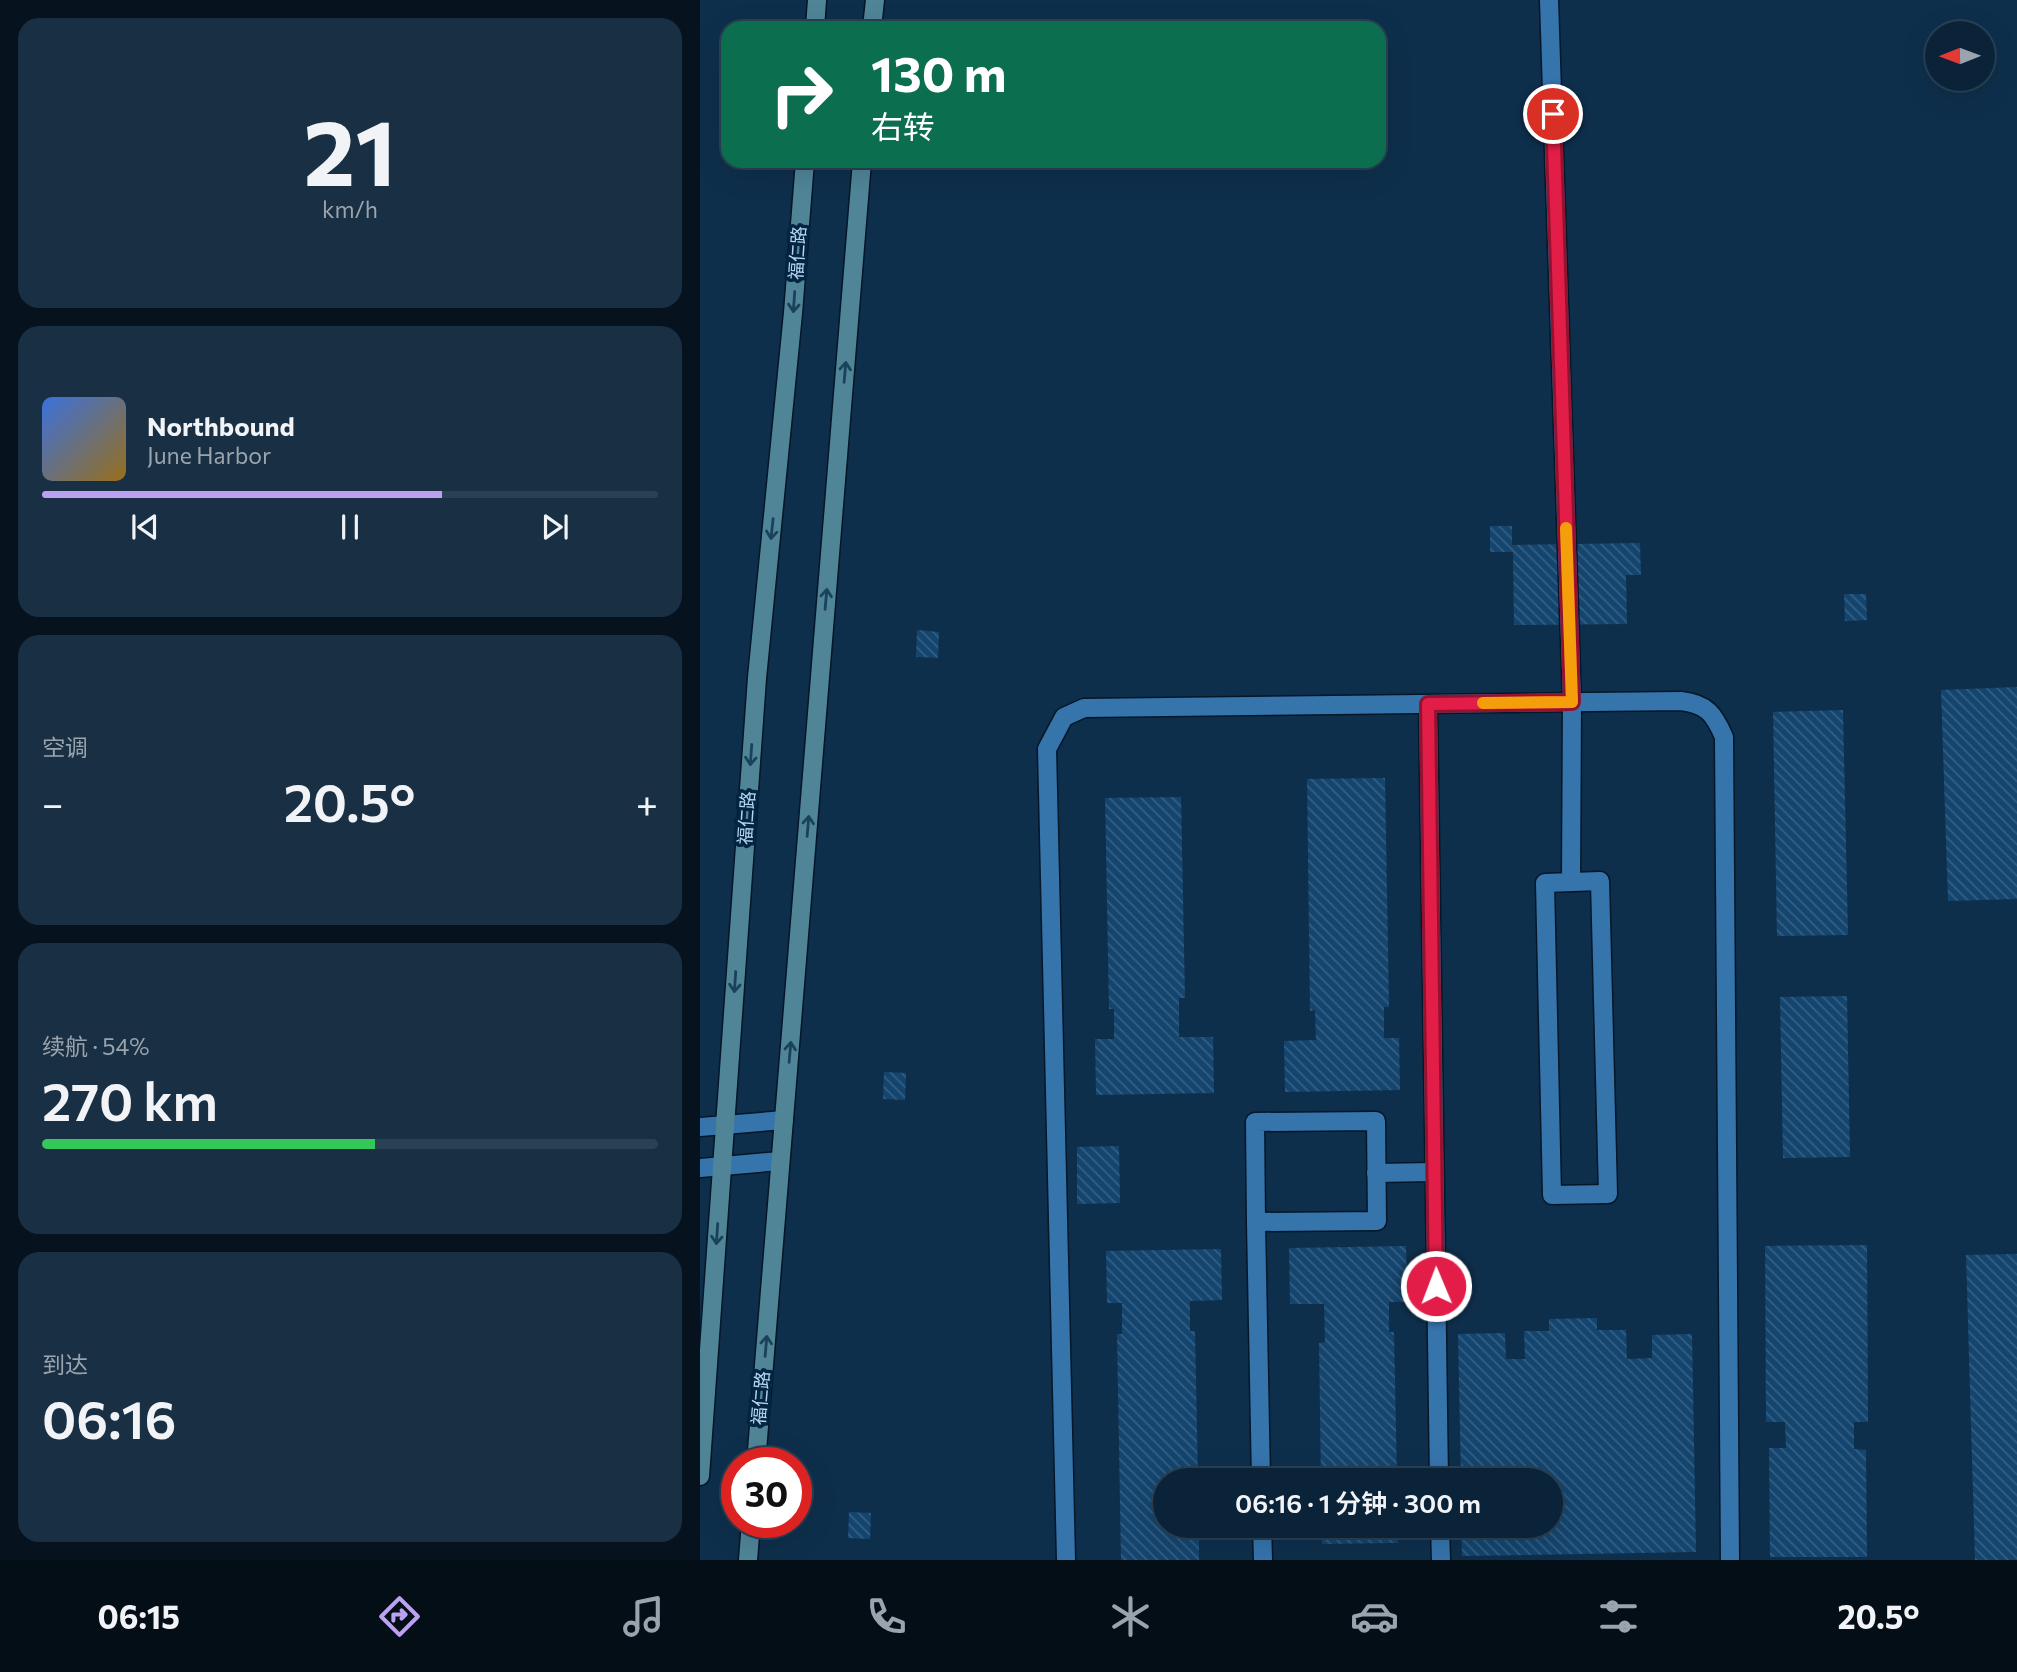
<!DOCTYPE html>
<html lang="zh">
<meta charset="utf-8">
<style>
:root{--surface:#0a2339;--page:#182f44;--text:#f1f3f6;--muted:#99a4ae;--line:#2a4053;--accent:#bca0f2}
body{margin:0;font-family:Commissioner,"Noto Sans SC",sans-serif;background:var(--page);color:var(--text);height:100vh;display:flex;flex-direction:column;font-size:26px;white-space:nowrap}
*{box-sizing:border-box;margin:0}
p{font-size:23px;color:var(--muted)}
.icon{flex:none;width:38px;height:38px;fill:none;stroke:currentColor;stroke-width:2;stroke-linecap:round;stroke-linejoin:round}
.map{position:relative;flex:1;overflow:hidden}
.details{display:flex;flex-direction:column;gap:18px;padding:18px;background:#06131f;width:700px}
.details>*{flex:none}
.guide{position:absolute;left:21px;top:21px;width:665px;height:147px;border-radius:21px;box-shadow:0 7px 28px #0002,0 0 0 2px var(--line);background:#0b6e4f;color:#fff;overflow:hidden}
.needle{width:46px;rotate:269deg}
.fabs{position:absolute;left:1225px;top:21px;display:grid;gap:14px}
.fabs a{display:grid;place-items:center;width:70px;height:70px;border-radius:50%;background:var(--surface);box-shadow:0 7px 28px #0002,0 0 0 2px var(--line);font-size:35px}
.speed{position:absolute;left:21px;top:1447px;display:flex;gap:14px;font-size:35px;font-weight:700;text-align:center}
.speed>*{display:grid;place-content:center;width:91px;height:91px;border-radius:50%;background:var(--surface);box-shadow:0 7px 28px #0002,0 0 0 2px var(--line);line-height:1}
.speed .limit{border:10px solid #d22;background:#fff;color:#111}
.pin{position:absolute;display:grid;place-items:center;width:60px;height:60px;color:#fff;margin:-30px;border:4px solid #fff;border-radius:50%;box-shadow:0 2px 7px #0007}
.me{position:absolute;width:77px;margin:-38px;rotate:359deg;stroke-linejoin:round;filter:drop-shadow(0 0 5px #0008)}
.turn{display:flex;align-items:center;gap:24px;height:147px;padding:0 35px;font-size:32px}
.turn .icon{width:91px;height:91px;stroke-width:2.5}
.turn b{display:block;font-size:49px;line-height:60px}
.big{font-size:52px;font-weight:600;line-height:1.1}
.details .tile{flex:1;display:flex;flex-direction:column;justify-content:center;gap:10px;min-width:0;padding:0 24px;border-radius:21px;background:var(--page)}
.details .dial{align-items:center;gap:0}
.dial b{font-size:91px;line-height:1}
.song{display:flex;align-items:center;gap:21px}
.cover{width:84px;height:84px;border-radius:10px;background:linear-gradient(135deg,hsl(220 70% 55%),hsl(40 70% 35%))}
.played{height:7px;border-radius:4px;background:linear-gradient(90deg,var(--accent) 65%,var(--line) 65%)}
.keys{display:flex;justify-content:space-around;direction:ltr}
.heat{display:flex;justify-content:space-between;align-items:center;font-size:38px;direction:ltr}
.charge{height:10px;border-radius:5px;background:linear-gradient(90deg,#34c759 54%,var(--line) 0)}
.trip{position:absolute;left:453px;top:1468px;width:410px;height:70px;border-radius:35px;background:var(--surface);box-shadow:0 7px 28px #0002,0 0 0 2px var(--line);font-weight:600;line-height:70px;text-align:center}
.tab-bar{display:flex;height:112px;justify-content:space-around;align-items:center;background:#040e17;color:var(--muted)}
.tab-bar .icon{width:49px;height:49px}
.tab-bar .active{color:var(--accent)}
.tab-bar b{font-size:32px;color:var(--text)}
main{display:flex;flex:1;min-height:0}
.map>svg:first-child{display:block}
</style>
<main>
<section class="details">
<div class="tile dial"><b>21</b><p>km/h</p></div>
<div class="tile">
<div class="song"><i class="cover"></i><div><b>Northbound</b><p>June Harbor</p></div></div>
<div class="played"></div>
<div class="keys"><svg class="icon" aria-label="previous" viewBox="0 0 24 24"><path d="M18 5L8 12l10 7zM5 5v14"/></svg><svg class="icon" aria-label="pause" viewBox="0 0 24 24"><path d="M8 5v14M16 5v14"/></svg><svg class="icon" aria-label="next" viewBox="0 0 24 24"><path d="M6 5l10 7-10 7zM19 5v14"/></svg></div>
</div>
<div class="tile"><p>空调</p>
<div class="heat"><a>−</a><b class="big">20.5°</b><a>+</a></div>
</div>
<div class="tile"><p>续航 · 54%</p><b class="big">270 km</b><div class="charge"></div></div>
<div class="tile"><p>到达</p><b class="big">06:16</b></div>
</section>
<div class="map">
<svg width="1317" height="1560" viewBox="0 0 1317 1560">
<defs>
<pattern id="building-back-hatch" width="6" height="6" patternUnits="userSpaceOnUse" patternTransform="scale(1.75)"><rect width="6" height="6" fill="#14456e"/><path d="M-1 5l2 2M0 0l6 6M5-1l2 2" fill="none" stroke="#345f83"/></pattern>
</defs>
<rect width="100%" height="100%" fill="#0e2f4c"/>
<g fill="url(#building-back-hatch)">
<path d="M790,526H812V545L940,543L941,575H926L927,624L814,625L813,552H790Z"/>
<path d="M1144,594H1166L1167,620L1145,621Z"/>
<path d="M217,630L239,632L238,658L216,657Z"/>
<path d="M1317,687V899L1248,901L1241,690Z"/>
<path d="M1143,710L1148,935L1077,936L1073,712Z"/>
<path d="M685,778L689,1007H684V1038H699L700,1090L585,1092L584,1041L616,1040L615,1010L610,1011L607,779Z"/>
<path d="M481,797L485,998H479V1037H513L514,1093L396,1095L395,1039H414V1009H409L405,798Z"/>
<path d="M1147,996L1150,1157L1083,1158L1080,997Z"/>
<path d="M184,1072L206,1073L205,1100L183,1099Z"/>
<path d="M419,1146L420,1203L377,1204V1147Z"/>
<path d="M1167,1245L1168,1422H1154V1449L1166,1450L1167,1557H1070L1069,1448H1086L1085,1422H1066L1065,1246Z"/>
<path d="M706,1246L708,1302H689V1332H694L697,1480H621L619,1343L625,1342L624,1304H590L589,1248Z"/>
<path d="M521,1249L522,1300L490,1301V1331H495L498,1480H466V1526H499V1560H421L417,1334H422V1303H407L406,1251Z"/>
<path d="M1317,1254V1560H1275L1266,1255Z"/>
<path d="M897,1318V1330H926L927,1359L952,1358V1335L992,1334L996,1552L762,1556L761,1526H850V1480H761L758,1334L805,1333L806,1359H825L824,1331H849V1319Z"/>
<path d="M149,1512L171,1513L170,1539L148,1538Z"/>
<path d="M622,1526H698V1543L622,1544Z"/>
</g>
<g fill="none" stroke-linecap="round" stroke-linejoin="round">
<defs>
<g id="minor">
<path d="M849,0L872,702L871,882"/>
<path d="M728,704L739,1480"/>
<path d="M900,881L908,1194L852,1195L845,883Z"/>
<path d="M676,1121L677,1221L556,1222L555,1122Z"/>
<path d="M676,1173L734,1172"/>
<path d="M556,1222L561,1480"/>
<path d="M562,1526L563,1560"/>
<path d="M740,1526L741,1560"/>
<path d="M366,1560L347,749L364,717L384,708L981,701C1007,704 1014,714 1024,737L1030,1560"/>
</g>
<g id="tertiary">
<path d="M0,1127L84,1120"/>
<path d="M0,1168L80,1161"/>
</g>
<g id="secondary">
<path d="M115,28L117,0"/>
<path d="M172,28L175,0"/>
<path d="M56,1463L162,161"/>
<path d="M0,1476L57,678L93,313L105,161"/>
<path d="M48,1560L51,1522"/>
</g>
</defs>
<use href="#minor" stroke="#041728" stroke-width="21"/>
<use href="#tertiary" stroke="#041728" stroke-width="21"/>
<use href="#secondary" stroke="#041728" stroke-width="21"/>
<use href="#minor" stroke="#3674ac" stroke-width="18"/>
<use href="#tertiary" stroke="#3674ac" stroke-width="18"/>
<use href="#secondary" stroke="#508598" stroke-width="18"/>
</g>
<defs><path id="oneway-shaft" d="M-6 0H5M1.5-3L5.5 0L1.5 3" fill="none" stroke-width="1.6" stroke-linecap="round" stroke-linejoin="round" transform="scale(1.75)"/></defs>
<g stroke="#1a425b">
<use href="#oneway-shaft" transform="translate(94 302) rotate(94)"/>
<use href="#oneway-shaft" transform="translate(145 372) rotate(-85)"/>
<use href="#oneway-shaft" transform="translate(72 529) rotate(96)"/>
<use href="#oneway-shaft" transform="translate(126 599) rotate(-85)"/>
<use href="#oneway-shaft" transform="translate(51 755) rotate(94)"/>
<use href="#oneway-shaft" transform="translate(108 826) rotate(-85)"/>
<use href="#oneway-shaft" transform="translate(35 982) rotate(94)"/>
<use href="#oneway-shaft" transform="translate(90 1052) rotate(-85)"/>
<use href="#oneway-shaft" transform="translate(17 1234) rotate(94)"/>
<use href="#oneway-shaft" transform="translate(66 1346) rotate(-85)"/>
</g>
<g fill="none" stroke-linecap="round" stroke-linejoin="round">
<defs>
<path id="route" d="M736,1286L728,704L872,702L853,114"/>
</defs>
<use href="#route" stroke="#92132f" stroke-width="18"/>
<use href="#route" stroke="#e11d48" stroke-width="12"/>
<path stroke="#f59e0b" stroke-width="12" d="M783,703L872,702L866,528"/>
</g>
<g text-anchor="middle" stroke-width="7" stroke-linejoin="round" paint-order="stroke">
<g font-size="18" fill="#b6d5f4" stroke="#032541">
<text transform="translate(98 253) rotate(-86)" y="6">福仁路</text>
<text transform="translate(47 818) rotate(-86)" y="6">福仁路</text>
<text transform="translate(61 1398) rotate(-85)" y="6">福仁路</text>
</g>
</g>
</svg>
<div class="fabs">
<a><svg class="needle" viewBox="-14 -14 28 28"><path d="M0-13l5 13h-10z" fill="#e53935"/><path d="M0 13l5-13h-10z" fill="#99a4ae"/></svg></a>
</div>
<div class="speed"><div class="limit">30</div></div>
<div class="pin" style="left:853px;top:114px;background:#d93025"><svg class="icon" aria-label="arrive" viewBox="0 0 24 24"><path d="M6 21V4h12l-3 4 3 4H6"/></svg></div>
<svg class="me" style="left:736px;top:1286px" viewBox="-20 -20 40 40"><circle r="17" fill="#e11d48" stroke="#fff" stroke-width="3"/><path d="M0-11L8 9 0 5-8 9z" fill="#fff"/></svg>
<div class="trip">06:16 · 1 分钟 · 300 m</div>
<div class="guide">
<div class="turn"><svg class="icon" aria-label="right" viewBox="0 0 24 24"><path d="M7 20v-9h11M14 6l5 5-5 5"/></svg><div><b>130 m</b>右转</div></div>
</div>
</div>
</main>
<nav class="tab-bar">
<b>06:15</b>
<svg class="icon active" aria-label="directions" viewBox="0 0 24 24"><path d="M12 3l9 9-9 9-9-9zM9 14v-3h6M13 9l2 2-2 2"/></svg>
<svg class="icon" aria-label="music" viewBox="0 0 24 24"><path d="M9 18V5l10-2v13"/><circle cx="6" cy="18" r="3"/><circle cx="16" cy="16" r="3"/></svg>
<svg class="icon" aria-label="phone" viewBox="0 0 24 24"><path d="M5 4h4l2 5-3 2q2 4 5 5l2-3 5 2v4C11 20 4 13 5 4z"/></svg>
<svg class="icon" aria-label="climate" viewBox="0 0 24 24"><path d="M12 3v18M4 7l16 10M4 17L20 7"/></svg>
<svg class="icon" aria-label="car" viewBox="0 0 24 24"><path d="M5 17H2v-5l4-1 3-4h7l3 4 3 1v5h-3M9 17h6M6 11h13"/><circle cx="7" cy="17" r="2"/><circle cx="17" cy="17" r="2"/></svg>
<svg class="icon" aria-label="filters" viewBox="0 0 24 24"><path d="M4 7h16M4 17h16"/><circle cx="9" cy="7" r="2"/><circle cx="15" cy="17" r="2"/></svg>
<b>20.5°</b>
</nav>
